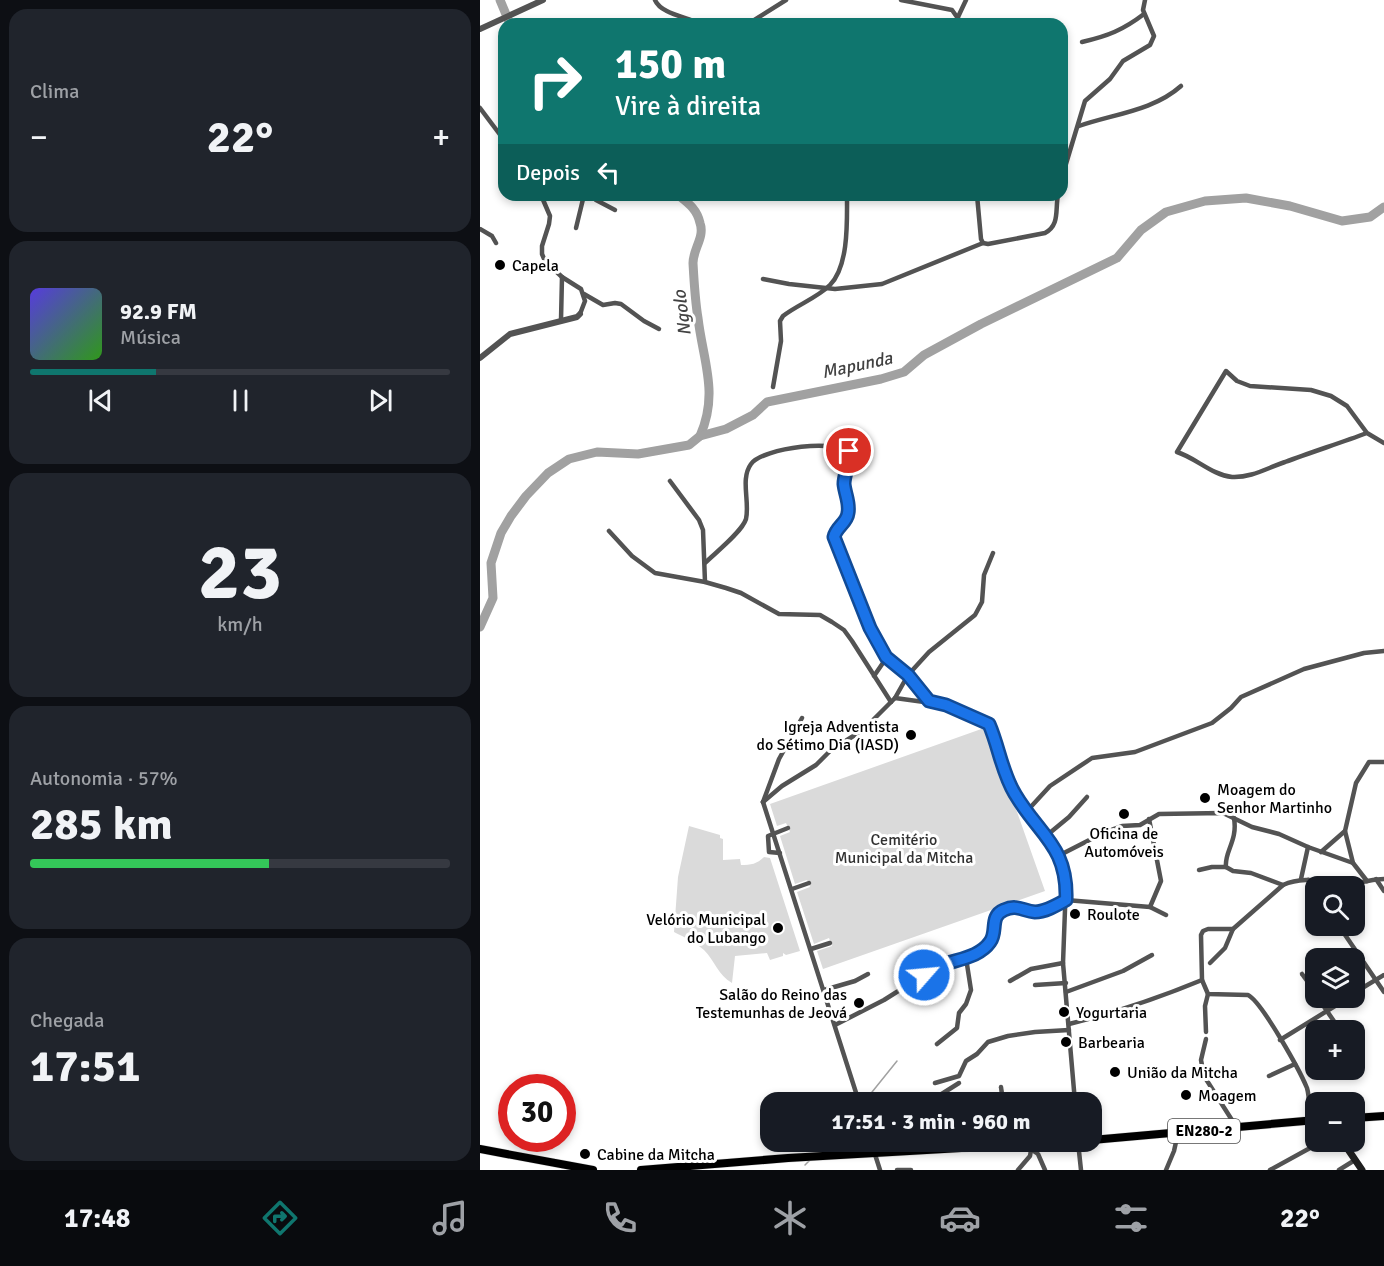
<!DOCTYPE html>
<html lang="pt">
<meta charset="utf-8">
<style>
:root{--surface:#171b24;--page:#20242c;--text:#f1f3f6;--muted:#9ea1a6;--line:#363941;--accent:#0f766e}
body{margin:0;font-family:Signika,sans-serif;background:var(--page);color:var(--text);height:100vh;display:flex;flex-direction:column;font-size:22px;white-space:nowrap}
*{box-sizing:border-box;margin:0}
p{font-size:20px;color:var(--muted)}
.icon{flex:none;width:33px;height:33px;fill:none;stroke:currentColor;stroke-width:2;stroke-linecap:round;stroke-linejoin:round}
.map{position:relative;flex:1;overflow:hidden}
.details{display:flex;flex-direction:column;gap:9px;padding:9px;background:#0d0f14;width:480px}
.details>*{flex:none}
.guide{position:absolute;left:18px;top:18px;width:570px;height:183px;border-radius:18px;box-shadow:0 3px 9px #0003;background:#0f766e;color:#fff;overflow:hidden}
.controls{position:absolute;left:825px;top:876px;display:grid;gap:12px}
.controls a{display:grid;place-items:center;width:60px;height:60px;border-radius:12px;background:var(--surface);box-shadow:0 3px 9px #0003;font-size:30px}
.speed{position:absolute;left:18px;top:1074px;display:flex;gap:12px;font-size:30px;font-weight:700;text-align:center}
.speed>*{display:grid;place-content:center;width:78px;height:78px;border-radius:50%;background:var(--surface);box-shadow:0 3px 9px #0003;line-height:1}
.speed .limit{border:9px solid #d22;background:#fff;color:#111}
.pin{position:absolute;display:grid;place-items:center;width:51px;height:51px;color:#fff;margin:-26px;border:3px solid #fff;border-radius:50%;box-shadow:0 2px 6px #0007}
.me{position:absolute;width:66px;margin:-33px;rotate:63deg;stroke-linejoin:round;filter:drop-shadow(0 0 4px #0008)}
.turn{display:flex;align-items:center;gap:21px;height:126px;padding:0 18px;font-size:27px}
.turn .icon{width:78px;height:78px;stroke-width:2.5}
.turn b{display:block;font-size:42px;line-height:51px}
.then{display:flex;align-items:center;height:57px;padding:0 18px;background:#0003;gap:12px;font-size:22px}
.big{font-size:45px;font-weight:800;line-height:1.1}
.details .widget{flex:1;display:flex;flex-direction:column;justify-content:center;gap:9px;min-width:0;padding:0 21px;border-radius:18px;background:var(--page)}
.details .dial{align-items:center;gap:0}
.dial b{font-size:78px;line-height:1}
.song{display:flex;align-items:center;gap:18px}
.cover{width:72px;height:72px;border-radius:9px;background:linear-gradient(135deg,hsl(250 70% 55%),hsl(110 70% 35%))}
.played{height:6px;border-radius:3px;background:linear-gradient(90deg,var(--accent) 30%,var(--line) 30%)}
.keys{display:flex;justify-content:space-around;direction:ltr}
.heat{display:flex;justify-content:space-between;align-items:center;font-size:33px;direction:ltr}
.charge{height:9px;border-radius:4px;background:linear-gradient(90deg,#34c759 57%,var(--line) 0)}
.trip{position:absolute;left:280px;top:1092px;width:342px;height:60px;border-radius:18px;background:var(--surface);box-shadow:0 3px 9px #0003;font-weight:800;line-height:60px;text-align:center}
.tabs{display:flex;height:96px;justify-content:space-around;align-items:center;background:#090b0e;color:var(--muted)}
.tabs .icon{width:42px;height:42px}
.tabs .selected{color:var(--accent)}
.tabs b{font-size:27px;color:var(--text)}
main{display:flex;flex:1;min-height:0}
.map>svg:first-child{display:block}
</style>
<main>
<section class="details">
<div class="widget"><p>Clima</p>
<div class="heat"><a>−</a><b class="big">22°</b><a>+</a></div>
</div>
<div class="widget">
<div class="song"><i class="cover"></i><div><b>92.9 FM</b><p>Música</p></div></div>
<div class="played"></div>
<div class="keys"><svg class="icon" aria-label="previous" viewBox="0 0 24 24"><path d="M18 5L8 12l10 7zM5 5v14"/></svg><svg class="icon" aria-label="pause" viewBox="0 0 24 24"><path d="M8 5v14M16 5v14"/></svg><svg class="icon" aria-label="next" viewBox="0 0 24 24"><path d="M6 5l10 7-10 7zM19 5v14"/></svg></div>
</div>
<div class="widget dial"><b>23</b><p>km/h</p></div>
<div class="widget"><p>Autonomia · 57%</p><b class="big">285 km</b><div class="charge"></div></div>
<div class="widget"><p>Chegada</p><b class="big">17:51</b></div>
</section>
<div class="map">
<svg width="904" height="1170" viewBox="0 0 904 1170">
<rect width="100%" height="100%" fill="#fff"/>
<g fill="#dadada">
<path d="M507,727L565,891L343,969L337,951L352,946L349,938L334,944L317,892L330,887L327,880L315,884L300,836L310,832L306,823L297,826L290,804Z"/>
<path d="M209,826L240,835V838L243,839V860L260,859L261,865C271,865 277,864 284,857L290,858L320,951L306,955L303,953V956L290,960L287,953L255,956L252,983C238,975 235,961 224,950C215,942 204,937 194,932L198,877Z"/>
</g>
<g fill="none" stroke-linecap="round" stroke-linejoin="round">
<g stroke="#a1a1a1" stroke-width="1.5">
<path d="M384,1102L417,1061"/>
<path d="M338,1153L346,1142"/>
<path d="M325,1165L330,1160"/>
</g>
<g stroke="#a1a1a1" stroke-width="9">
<path d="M20,0L30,24"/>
<path d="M198,195C208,203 217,209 220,223C225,237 213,249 213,263C214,281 215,300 218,318C223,361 239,393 220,436"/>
<path d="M0,627L13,598L11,563L21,533L31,516L46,496L68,473L89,459L117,452L158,454L209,445L220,436L246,429L273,415L287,402L401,379L424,372L444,355L501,324L637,258L661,230L686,212L725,201L766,198L810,206L862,221L890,217L904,207"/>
</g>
<defs>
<g id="primary">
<path d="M874,1118L904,1116"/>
<path d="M612,1140L836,1120"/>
<path d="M0,1149L113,1170"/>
<path d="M161,1170L308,1158L588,1142"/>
</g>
</defs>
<use href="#primary" stroke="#dbdbdb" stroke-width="9"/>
<g stroke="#535353" stroke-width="4.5">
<path d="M175,0C181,14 207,17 220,24"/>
<path d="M421,0L472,10L482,24"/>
<path d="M478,17L486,0"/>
<path d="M268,24L306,0"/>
<path d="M602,42C628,36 643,30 664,14"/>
<path d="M0,108L24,140"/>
<path d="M599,126C633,114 673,111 701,86"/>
<path d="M582,177L605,101L630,79L643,61L670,45L674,36L663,10L665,0"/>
<path d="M61,195L70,216L69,224L62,246V254L65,261L82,277L101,289L105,301L100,314"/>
<path d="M112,195L116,200L135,210"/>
<path d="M497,195L501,239L503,243L508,244L565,233C580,225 575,210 578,195"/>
<path d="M96,228L104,195"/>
<path d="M0,229L12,236L16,243"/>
<path d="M283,279L309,284L355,289L402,284L503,243"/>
<path d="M104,294L123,305L135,303L141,304L164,321L179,329"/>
<path d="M81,320L82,277"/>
<path d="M293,387L301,341L300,321L303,316C317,305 337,298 350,285C369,266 367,220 367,195"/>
<path d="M887,433C860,443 832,452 805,462C787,468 771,478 752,477C732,475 716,458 697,452L746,371L757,381L770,386L831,390L851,396L867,406L887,433L904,443"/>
<path d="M190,481L219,520L223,530L225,582"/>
<path d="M129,531L152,556L175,573L225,582L246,588L261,593L299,614L340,615L352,622L364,630L372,641L411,702"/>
<path d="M225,563C235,553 262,532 266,519C270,502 260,479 271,464C282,448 361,437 370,455L364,482L369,512L366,520L355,531L356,545L365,561L390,629L407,657L428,675L449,701"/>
<path d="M394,676L407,657"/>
<path d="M415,698L466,705L509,724L534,794L580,855L586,883L583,963L595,1102"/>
<path d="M283,802L302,786L336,765L351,750L383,730L415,698L428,675L449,652L495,615L502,602L504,575L513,553"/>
<path d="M283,802L379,1102"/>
<path d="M283,802L299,759L322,718"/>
<path d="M547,811L570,786L612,758L655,752L732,723L751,708L761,697L824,669L884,653L904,651"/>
<path d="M754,818C758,841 744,852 746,867L753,871L771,873L803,885"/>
<path d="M669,819L681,881L670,907"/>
<path d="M566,836L589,817L607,797"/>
<path d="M841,852L865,831"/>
<path d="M300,853L289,852L288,836L308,828"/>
<path d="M580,855L625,832L642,826L660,825L679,814L743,813L772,827L799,834L828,847L873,863L887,881"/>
<path d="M873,863L865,831L876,783L889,762H904"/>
<path d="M719,870L732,867H746"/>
<path d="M821,879L828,847"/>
<path d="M896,879L904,891"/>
<path d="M828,880L836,891"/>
<path d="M312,889L329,883"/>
<path d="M859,926L904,992"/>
<path d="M331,949L350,943"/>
<path d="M730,963L745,948L753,929"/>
<path d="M822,974L836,993"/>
<path d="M530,981L551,969L583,963"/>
<path d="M555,985L586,983"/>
<path d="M344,990L375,981L388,974"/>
<path d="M586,992L643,971L672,955"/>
<path d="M874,993L904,975"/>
<path d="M838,998L860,1030"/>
<path d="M589,1024C638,1012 676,999 722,980"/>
<path d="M355,1025L404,1000L458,966L486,958L502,950L510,943L513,936L516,916L521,911L531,907L537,906L557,912L586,900L670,907L686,915"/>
<path d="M726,1032L725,1006L728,994"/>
<path d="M726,1039L721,1060L724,1076L757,1128"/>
<path d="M800,1040L868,998"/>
<path d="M457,1044L477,1028L479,1013L486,1004L491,990L486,958"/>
<path d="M789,1076L815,1064"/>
<path d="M455,1083L479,1076L486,1061L497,1054L508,1042L528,1036L555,1032L589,1030"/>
<path d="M521,1087L523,1102"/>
<path d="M558,1098L559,1102"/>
<path d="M449,1102L479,1083"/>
<path d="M830,1120C829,1110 830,1098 827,1088C820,1071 782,1002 768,995L728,994L722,980L721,935L723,931L728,929H753L803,885C825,875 847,883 870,883C882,883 893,879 904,879"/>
<path d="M391,1142L400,1170"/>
<path d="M598,1142L601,1170"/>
<path d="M552,1150L558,1154L565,1170"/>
<path d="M417,1170H431"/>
<path d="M538,1170L550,1156L552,1144"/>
<path d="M686,1170L694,1151L698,1133"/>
<path d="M790,1170L841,1142"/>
<path d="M859,1170L875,1160"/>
</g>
<g stroke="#535353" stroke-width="6">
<path d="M0,29L63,0"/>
<path d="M0,358L30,334L97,317L100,314"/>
</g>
<path stroke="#202020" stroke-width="7" d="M863,1142L882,1170"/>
<use href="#primary" stroke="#000" stroke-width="8"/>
</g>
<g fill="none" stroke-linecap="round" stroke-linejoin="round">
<defs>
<path id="route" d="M369,451C371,463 364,473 364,484C365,494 370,503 368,513C367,523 356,527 354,537L390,628L406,657L428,675L449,701L466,705L509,724C519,747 522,773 535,794C559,835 588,846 586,900C577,905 565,912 555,912C543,911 537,904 524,910C509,916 518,932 510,942C499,958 476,959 460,966C454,968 449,972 444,975"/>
</defs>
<use href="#route" stroke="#114b97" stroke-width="15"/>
<use href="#route" stroke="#1a73e8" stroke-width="10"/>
</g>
<g fill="#000" stroke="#fff" stroke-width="2">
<circle cx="20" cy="265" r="6"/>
<circle cx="431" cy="735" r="6"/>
<circle cx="725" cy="798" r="6"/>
<circle cx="644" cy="814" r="6"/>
<circle cx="595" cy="914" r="6"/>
<circle cx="298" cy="928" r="6"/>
<circle cx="379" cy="1003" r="6"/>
<circle cx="584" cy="1012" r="6"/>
<circle cx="586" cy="1042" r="6"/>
<circle cx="635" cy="1072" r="6"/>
<circle cx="706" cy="1095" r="6"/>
<circle cx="105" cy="1154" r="6"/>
</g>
<g text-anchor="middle" stroke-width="6" stroke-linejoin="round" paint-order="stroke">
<rect fill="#fff" stroke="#4c4c4c" stroke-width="1.5" x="688" y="1119" width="72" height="24" rx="4.5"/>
<g font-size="15" font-weight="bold" fill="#000">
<text x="724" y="1136">EN280-2</text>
</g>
<g font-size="16" fill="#000" stroke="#fff" text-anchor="start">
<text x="32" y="271">Capela</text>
<text x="419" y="732" text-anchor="end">Igreja Adventista<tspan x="419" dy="18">do Sétimo Dia (IASD)</tspan></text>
<text x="737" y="795">Moagem do<tspan x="737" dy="18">Senhor Martinho</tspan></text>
<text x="644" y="839" text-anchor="middle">Oficina de<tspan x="644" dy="18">Automóveis</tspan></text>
<text x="607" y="920">Roulote</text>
<text x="286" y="925" text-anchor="end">Velório Municipal<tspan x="286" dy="18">do Lubango</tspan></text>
<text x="367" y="1000" text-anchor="end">Salão do Reino das<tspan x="367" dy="18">Testemunhas de Jeová</tspan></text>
<text x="596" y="1018">Yogurtaria</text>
<text x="598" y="1048">Barbearia</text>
<text x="647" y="1078">União da Mitcha</text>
<text x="718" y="1101">Moagem</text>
<text x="117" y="1160">Cabine da Mitcha</text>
</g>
<g font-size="16" fill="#313131" stroke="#fff">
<text x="424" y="845">Cemitério<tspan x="424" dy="18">Municipal da Mitcha</tspan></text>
</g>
<g font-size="18" font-style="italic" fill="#424242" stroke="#fff">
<text transform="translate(202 313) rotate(-97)" y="6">Ngolo</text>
<text transform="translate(377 365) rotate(-12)" y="6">Mapunda</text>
</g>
</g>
</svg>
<div class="controls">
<a><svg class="icon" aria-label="search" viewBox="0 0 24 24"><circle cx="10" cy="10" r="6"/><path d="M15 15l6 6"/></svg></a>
<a><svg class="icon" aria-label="layers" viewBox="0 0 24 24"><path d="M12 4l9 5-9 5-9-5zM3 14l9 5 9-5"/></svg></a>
<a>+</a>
<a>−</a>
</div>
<div class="speed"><div class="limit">30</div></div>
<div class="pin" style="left:369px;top:451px;background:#d93025"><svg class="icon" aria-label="arrive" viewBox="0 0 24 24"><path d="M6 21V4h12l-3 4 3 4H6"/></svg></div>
<svg class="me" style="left:444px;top:975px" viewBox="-20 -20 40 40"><circle r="17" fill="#1a73e8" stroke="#fff" stroke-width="3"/><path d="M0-11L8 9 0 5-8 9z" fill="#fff"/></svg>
<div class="trip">17:51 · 3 min · 960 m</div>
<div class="guide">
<div class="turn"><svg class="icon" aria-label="right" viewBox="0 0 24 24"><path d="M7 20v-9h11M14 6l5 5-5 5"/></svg><div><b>150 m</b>Vire à direita</div></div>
<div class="then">Depois<svg class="icon" aria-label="left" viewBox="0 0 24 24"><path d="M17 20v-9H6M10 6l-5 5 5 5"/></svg></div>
</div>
</div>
</main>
<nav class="tabs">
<b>17:48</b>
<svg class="icon selected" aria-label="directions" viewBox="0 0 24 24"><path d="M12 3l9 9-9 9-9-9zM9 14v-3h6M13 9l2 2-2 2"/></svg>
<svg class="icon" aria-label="music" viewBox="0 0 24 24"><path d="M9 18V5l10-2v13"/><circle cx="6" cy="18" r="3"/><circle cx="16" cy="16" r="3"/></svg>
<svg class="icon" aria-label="phone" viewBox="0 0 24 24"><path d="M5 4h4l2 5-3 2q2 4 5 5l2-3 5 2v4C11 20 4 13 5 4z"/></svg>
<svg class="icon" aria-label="climate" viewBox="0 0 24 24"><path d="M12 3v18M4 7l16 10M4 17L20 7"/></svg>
<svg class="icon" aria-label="car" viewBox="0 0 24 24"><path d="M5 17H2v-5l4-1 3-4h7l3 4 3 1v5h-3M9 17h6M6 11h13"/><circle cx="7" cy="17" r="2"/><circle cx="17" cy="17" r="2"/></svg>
<svg class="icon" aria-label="filters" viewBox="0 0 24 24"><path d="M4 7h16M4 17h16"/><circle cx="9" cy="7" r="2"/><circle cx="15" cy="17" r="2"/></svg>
<b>22°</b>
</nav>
